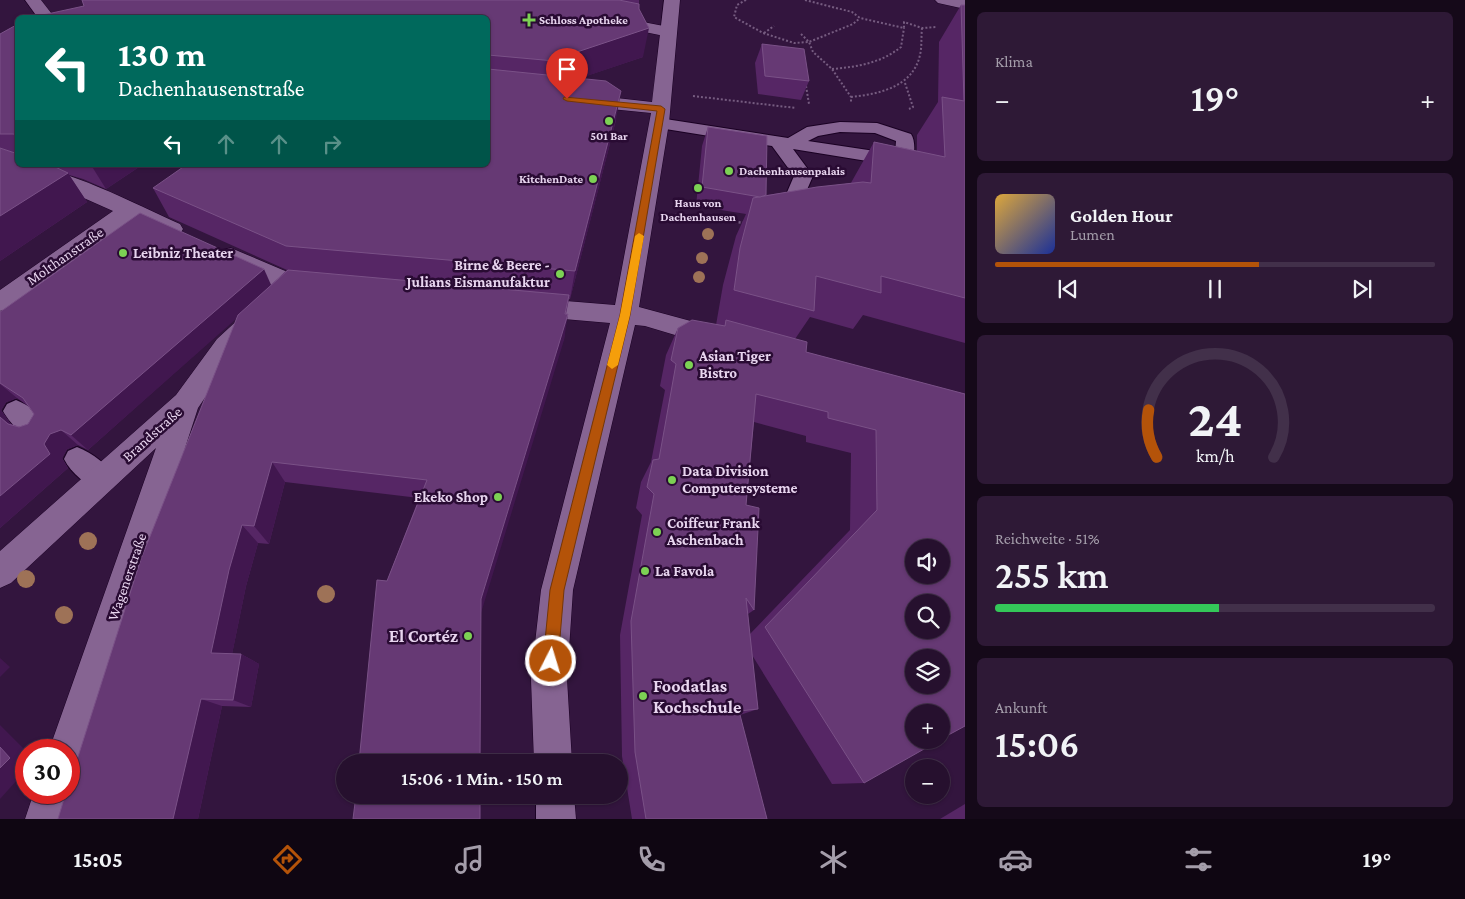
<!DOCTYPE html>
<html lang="de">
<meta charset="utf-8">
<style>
:root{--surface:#26102e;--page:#2e1936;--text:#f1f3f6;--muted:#a49daa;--line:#42304a;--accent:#b45309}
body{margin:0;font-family:"Crimson Pro",serif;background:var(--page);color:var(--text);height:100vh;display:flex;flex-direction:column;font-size:19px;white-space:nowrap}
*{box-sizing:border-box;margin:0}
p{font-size:16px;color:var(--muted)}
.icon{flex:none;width:28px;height:28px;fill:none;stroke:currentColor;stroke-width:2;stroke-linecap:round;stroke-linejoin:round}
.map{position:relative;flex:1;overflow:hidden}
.sheet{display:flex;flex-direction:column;gap:12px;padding:12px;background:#150919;width:500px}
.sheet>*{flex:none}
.banner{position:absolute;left:15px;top:15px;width:475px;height:152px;border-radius:8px;box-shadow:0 1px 4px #0004,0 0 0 1px var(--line);background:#00695c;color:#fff;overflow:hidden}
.tools{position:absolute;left:905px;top:539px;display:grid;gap:10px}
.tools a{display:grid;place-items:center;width:45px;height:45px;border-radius:50%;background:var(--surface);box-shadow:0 1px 4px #0004,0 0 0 1px var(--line);font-size:25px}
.speed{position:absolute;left:15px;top:739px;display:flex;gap:10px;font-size:25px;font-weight:700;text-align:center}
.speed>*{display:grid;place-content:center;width:65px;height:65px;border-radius:50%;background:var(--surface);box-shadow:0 1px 4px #0004,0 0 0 1px var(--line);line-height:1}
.speed .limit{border:8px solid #d22;background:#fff;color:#111}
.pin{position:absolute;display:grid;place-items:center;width:42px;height:42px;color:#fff;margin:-51px -21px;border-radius:50% 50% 50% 0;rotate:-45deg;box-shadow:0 0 5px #0007}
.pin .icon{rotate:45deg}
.me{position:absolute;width:55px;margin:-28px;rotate:5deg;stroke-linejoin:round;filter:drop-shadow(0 0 4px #0008)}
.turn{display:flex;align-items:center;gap:18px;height:105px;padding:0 20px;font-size:22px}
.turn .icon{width:65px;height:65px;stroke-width:2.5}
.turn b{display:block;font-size:35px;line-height:42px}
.lanes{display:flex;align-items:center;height:48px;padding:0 20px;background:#0003;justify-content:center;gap:25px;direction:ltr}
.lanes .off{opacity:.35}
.big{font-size:38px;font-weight:600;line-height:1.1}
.sheet .card{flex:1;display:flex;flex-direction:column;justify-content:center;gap:8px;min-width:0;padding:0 18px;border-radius:8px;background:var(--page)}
.sheet .dial{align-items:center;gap:0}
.dial svg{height:130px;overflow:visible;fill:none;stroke:var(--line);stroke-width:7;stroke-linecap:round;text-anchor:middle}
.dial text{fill:var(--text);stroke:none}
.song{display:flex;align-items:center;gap:15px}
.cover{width:60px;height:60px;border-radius:8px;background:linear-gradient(135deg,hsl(40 70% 55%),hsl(230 70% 35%))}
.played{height:5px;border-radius:2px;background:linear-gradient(90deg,var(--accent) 60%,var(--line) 60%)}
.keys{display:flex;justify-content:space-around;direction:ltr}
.heat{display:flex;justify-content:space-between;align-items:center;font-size:28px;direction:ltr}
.charge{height:8px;border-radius:4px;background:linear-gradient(90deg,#34c759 51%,var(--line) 0)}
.trip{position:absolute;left:336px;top:754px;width:292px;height:50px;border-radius:25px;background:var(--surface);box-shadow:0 1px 4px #0004,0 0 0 1px var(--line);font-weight:600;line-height:50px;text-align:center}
.dock{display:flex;height:80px;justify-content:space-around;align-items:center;background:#0f0612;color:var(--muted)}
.dock .icon{width:35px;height:35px}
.dock .selected{color:var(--accent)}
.dock b{font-size:22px;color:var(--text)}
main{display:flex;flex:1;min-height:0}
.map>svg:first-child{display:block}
</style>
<main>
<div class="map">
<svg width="965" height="819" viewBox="0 0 965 819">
<rect width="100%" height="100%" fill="#33153e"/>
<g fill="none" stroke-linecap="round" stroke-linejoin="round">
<defs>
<g id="service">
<path d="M659,118L788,138L807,127L840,122L877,123L911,134C916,141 915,158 910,165L904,167L793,149L813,176L802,201L795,203L788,201L785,197L794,176L772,146L653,127L650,123L653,119ZM840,132L875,133L896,141L895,154L808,141L818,136Z"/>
<path d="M16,400C29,405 44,416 50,429L46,437C43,438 41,439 38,440C26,441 8,421 3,411L7,404Z"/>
<path d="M77,447C92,453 109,465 115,479L111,488L102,491C87,486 71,473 64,459L68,451Z"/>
</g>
<path id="pedestrian" d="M612,16L669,27L675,29L677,32L675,35L669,37L606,24L604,21L606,18Z"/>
<g id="minor">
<path d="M25,0H41L55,18H38Z"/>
<path d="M664,0H680L669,123L639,307L724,330L728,337L724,344L715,347L645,326L635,325L573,590L567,679L572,762H534L531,679L541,590L610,323L529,316L520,313L517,307L520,301L529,298L615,305L651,113L581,106L575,104L572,100L575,96L581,94L652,102Z"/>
<path d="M0,155L18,160V165C62,165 137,205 180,224L183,229L180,234L172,237L164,234L131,220L9,308L0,311V290L113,211L68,191L0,168Z"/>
<path d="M231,248L297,276L322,282L326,288L322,294C294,303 249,274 223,262L220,256L223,250Z"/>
<path d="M251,314L260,316L263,323L260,330L235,353L198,408L87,750L81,763L69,768V750H49L156,448L11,583L0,588V551L176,395L217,339L242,316Z"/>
<path d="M69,781L73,792L65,819H25L34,792H69Z"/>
<path d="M536,795H574L576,819H536Z"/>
</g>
<path id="tertiary" d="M935,0H965V9L938,3Z"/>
</defs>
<use href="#service" stroke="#1a0023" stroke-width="2"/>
<use href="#pedestrian" stroke="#1a0023" stroke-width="1"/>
<use href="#minor" stroke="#1a0023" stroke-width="1"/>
<use href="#tertiary" stroke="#1a0023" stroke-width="1"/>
<g stroke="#765c80" stroke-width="2" stroke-dasharray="2 2" stroke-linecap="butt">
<path d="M746,0L737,5L734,17L763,33L794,43L809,42L853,24L860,18"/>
<path d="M805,0L852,12L860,18L904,28V22L922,28L937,27"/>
<path d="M764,33L774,26"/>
<path d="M801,34L809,42L813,52L832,69L851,97V102"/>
<path d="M832,69C857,67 881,63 901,47L904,28"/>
<path d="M905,83L913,107L909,109"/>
<path d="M806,86L809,104"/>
<path d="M693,96L796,108"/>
<path d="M851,97C879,94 913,87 920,55C922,47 921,37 922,28"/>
</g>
<path stroke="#765c80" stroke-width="2.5" stroke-dasharray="2 2" stroke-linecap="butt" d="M675,215L745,223"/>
<use href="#service" fill="#866492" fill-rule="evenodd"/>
<use href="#pedestrian" fill="#866492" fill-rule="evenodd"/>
<use href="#minor" fill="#866492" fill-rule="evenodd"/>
<use href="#tertiary" fill="#866492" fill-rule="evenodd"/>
</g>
<g fill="#9e7257">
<circle cx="708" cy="234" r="6"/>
<circle cx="702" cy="258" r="6"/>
<circle cx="699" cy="277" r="6"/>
<circle cx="88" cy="541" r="9"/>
<circle cx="26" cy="579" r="9"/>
<circle cx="326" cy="594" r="9"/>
<circle cx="64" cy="615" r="9"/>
</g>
<g fill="#562665" fill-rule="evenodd">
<path d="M82,0H639V9L643,57L580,78L616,120L570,299H569L566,314L564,340L387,581L419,498L285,482L269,544L258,543L246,586L232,654H241L259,664L251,707L222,706L198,819H58L237,317L88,450L78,445L67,449L62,458L68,468L0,528V312L271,285L287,270L169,217L153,188L488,18L84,6ZM17,398L28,406L34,414L28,424L19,427L11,424L1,410L6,402Z"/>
<path d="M961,5H965V343L863,315L853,329L810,317L795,339L806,352L965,394L864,783L832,784L752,655L758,709L740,715L767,819H632L622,756L620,635L642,515L636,508L641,482L651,462L665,390L660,386L666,355L678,328L716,325L723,285L736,236L746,214L696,206L702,146L708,127L766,195L851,183L852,181L874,142L917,151V135L938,102L939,42ZM754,422L806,436V442L851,453L850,530L750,634L748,614L754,610L746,505Z"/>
<path d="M18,24V165H142L106,189L83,179L69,175L87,202L0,261V34Z"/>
<path d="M762,44L809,81L801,100L758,94L755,63Z"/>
<path d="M965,804V819H940Z"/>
</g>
<g fill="#41174f">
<path d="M649,28L643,57L575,80L577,63L565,56Z"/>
<path d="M621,91L616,120L570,299L575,271Z"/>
<path d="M91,165H142L106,189Z"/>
<path d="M68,173L87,202L0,261V216Z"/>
<path d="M264,269L272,287L88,450L71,435Z"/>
<path d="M568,314L564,340L481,613V599Z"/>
<path d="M0,384L17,398L6,402L1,410L12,426L0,417Z"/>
<path d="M61,430L78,445L67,449L62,458L68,468L0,528V496L44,444L50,434Z"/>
<path d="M272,462L285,482L269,544L254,526Z"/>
<path d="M242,525L258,543L246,586L230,664L211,653L229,570Z"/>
<path d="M241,654L259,664L251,707L233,700Z"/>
<path d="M0,658L10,667L0,677Z"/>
<path d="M201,699L222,706L198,819H173Z"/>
<path d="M0,725L26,751V770L0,799Z"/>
</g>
<g fill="#663974" stroke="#7a5187" fill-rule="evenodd">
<path d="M82,0H619L639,4V9L649,28L565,56L577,63L488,55V56V18H29L84,6Z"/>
<path d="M961,5H965V298L881,276V293L816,276L814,311L734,290L740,248L753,198L817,187L863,182L871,183L874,142L945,157L942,97L964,101Z"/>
<path d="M18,24V135L13,134H0V34Z"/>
<path d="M762,44L804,49L809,81L765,76Z"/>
<path d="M488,65V69L606,81L621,91L575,271L286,246L153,188L186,165H488Z"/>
<path d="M708,127L767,136L766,195L760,197L702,187Z"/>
<path d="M0,148L18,154V165H51L68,173L0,216Z"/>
<path d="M140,213L264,269L71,435L61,430L50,434L44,444L50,454L0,496V417L8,424L19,427L28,424L34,414L23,398L0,383V312Z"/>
<path d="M288,270L569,295L565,314H568L481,599L480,762H359L377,580L387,581L427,480L272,462L254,526L242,525L229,570L211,653L241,654L233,700L201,699L173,819H58L66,792H69V785L141,559L238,315Z"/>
<path d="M692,320L725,326L726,320L807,342L806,352L965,394V726L941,739V712H914V740H940L864,783L765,627L877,510L876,430L828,418V412L756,394L746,505L759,508L754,610L746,598L758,709L739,711L767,819H646L635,752L631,621L654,494L647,487L653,460L659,459L676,364L671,360L678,328ZM914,548H941V575H914ZM914,602H941V630H914ZM914,658H941V685H914Z"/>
<path d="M0,747L10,758L0,768Z"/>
<path d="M356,795H480V819H353Z"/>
</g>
<path fill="#b45309" stroke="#753606" d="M564,97L661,106L665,109L630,315L564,590L558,661L556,666L551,668L546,666L543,661L550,590L620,315L657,111L567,101L563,99Z"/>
<path fill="#f59e0b" d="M639,233L644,236L630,315L618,365L612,369L607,365L620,315L635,236Z"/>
<g fill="#7cd154" stroke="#290b33" stroke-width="2">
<path d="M526.5 12.5h5v5h5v5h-5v5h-5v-5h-5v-5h5z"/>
<circle cx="609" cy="121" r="5"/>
<circle cx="729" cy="171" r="5"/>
<circle cx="593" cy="179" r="5"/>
<circle cx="698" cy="188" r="5"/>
<circle cx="123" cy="253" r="5"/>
<circle cx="560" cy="274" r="5"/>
<circle cx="689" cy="365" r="5"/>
<circle cx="672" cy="480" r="5"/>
<circle cx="498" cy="497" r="5"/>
<circle cx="657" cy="532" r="5"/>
<circle cx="645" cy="571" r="5"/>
<circle cx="468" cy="636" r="5"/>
<circle cx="643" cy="696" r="5"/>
</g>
<g text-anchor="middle" stroke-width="5" stroke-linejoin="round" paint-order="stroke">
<g font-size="12" font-weight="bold" fill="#e8d5ef" stroke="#290b33" text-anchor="start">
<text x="539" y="24">Schloss Apotheke</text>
<text x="609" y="140" text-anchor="middle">501 Bar</text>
<text x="739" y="175">Dachenhausenpalais</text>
<text x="583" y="183" text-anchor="end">KitchenDate</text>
<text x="698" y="207" text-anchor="middle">Haus von<tspan x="698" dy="14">Dachenhausen</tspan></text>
</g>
<g font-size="15" font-weight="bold" fill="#e8d5ef" stroke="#290b33" text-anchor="start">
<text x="133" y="258">Leibniz Theater</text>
<text x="550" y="270" text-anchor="end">Birne &amp; Beere -<tspan x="550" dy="17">Julians Eismanufaktur</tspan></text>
<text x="699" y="361">Asian Tiger<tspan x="699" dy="17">Bistro</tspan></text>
<text x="682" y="476">Data Division<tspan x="682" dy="17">Computersysteme</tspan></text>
<text x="488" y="502" text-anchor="end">Ekeko Shop</text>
<text x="667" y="528">Coiffeur Frank<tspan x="667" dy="17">Aschenbach</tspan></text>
<text x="655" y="576">La Favola</text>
</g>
<g font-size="15" fill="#e8d5ef" stroke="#290b33">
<text transform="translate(65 256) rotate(-35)" y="5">Molthanstraße</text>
<text transform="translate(152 434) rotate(-42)" y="5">Brandstraße</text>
<text transform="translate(127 577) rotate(-71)" y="5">Wagenerstraße</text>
</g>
<g font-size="18" font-weight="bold" fill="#e8d5ef" stroke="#290b33" text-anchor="end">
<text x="458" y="642">El Cortéz</text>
<text x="653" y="692" text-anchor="start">Foodatlas<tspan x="653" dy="21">Kochschule</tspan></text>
</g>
</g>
</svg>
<div class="tools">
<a><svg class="icon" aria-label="sound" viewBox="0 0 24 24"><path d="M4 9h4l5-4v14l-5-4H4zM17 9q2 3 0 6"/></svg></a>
<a><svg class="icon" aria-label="search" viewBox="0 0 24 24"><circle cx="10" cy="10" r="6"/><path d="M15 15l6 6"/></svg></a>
<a><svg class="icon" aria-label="layers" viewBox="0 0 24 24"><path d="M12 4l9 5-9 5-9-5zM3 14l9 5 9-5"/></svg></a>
<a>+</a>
<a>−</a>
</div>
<div class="speed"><div class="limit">30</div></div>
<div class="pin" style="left:567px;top:99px;background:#d93025"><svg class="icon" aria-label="arrive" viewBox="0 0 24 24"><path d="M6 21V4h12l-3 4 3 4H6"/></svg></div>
<svg class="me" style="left:551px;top:661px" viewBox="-20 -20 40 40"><circle r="17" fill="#b45309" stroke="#fff" stroke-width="3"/><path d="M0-11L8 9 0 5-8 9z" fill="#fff"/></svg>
<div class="trip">15:06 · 1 Min. · 150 m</div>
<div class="banner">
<div class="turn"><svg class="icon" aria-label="left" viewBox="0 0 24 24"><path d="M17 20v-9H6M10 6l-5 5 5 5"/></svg><div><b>130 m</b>Dachenhausenstraße</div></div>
<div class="lanes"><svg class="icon" aria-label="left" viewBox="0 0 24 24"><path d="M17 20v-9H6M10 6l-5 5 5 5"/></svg><svg class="icon off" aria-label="ahead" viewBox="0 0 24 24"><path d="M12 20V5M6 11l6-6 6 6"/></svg><svg class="icon off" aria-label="ahead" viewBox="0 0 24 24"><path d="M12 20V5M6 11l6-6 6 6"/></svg><svg class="icon off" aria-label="right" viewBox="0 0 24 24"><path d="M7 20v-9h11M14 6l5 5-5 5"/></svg></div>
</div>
</div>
<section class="sheet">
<div class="card"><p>Klima</p>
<div class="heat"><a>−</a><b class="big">19°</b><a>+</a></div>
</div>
<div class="card">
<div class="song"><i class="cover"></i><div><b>Golden Hour</b><p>Lumen</p></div></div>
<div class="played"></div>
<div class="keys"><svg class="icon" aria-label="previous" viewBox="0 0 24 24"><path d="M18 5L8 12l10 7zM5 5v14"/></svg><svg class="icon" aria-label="pause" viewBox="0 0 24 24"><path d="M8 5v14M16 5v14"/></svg><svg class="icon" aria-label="next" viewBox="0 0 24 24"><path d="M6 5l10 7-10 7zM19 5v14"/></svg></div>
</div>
<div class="card dial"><svg viewBox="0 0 100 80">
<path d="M14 69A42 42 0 1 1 86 69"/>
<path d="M14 69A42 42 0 0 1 9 40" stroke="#b45309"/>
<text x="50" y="56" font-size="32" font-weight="700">24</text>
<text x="50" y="72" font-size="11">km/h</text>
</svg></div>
<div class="card"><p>Reichweite · 51%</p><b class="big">255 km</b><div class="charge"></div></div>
<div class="card"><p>Ankunft</p><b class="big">15:06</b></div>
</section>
</main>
<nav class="dock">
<b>15:05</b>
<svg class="icon selected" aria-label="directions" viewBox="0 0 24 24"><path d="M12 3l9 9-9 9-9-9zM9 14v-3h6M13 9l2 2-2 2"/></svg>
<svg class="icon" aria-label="music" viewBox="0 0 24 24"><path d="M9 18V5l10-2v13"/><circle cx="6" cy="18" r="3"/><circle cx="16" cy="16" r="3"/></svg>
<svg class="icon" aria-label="phone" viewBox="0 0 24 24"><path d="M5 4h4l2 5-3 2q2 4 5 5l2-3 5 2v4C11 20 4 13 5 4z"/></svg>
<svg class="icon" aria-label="climate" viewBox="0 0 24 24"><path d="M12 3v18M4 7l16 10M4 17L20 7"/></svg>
<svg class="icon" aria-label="car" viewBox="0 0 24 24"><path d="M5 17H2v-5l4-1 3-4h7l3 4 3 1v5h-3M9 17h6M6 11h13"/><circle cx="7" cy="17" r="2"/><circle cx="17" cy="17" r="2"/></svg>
<svg class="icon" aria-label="filters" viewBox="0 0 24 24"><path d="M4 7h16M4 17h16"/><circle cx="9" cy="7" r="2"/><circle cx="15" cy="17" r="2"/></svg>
<b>19°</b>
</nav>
